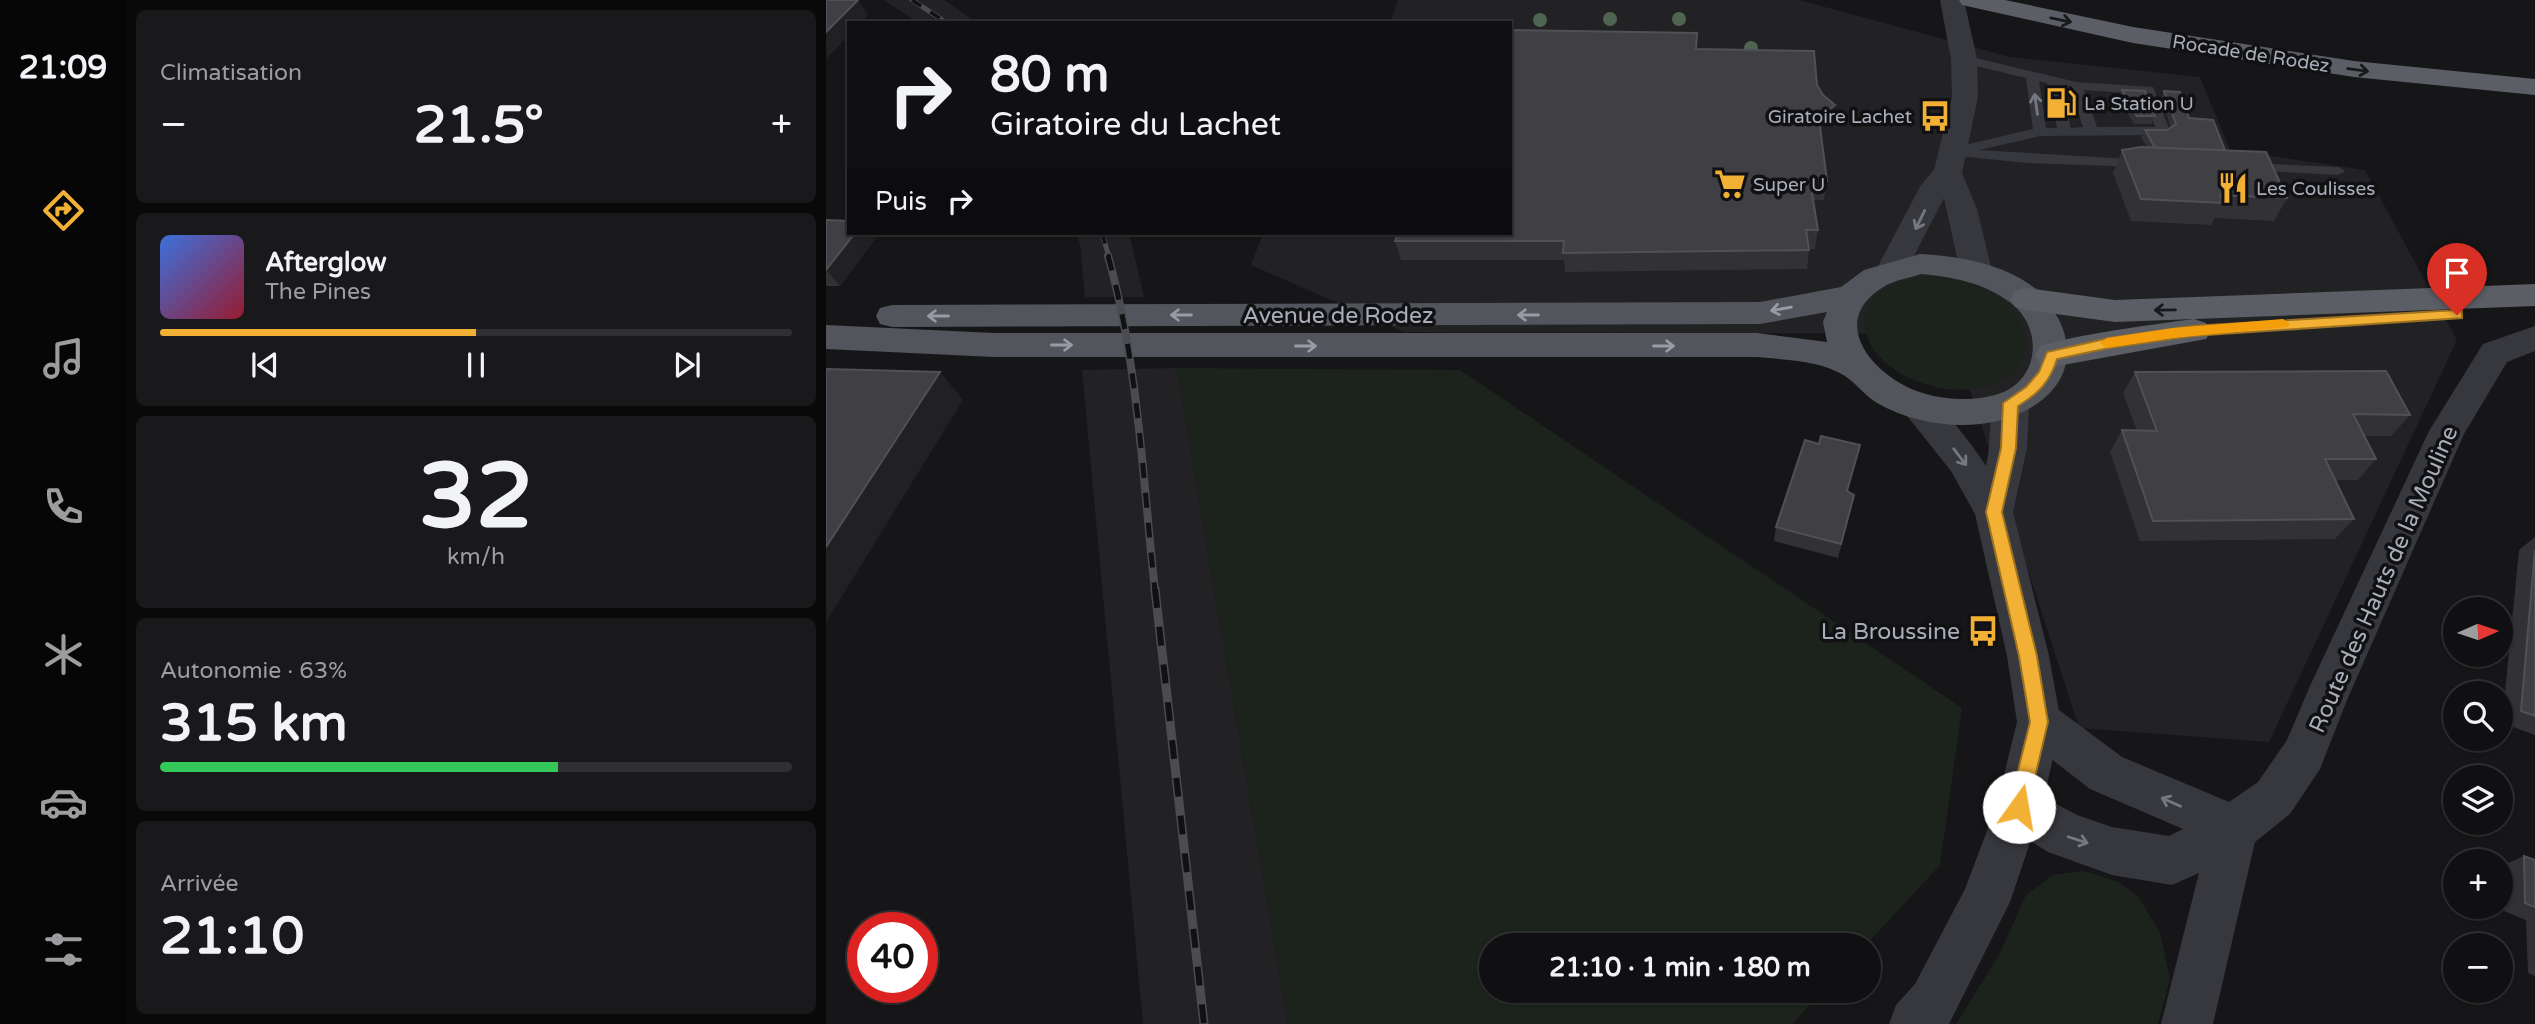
<!DOCTYPE html>
<html lang="fr">
<meta charset="utf-8">
<style>
:root{--surface:#101012;--page:#19191b;--text:#f1f3f6;--muted:#9c9d9f;--line:#303032;--accent:#f2b134}
body{margin:0;font-family:"Varela Round",sans-serif;background:var(--page);color:var(--text);height:100vh;display:flex;flex-direction:column;font-size:26px;white-space:nowrap}
*{box-sizing:border-box;margin:0}
p{font-size:23px;color:var(--muted)}
.icon{flex:none;width:38px;height:38px;fill:none;stroke:currentColor;stroke-width:2;stroke-linecap:round;stroke-linejoin:round}
.map{position:relative;flex:1;overflow:hidden}
.panel{display:flex;flex-direction:column;gap:10px;padding:10px;background:#09090a;width:700px}
.panel>*{flex:none}
.top-card{position:absolute;left:21px;top:21px;width:665px;height:214px;border-radius:0px;box-shadow:0 2px 5px #0004,0 0 0 2px var(--line);background:#101012;color:var(--text);overflow:hidden}
.needle{width:46px;rotate:87deg}
.tools{position:absolute;left:1617px;top:597px;display:grid;gap:14px}
.tools a{display:grid;place-items:center;width:70px;height:70px;border-radius:50%;background:var(--surface);box-shadow:0 2px 5px #0004,0 0 0 2px var(--line);font-size:35px}
.speed{position:absolute;left:21px;top:912px;display:flex;gap:14px;font-size:35px;font-weight:700;text-align:center}
.speed>*{display:grid;place-content:center;width:91px;height:91px;border-radius:50%;background:var(--surface);box-shadow:0 2px 5px #0004,0 0 0 2px var(--line);line-height:1}
.speed .limit{border:10px solid #d22;background:#fff;color:#111}
.pin{position:absolute;display:grid;place-items:center;width:60px;height:60px;color:#fff;margin:-72px -30px;border-radius:50% 50% 50% 0;rotate:-45deg;box-shadow:0 0 7px #0007}
.pin .icon{rotate:45deg}
.me{position:absolute;width:77px;margin:-38px;rotate:13deg;stroke-linejoin:round;filter:drop-shadow(0 0 5px #0008)}
.turn{display:flex;align-items:center;gap:24px;height:147px;padding:0 28px;font-size:32px}
.turn .icon{width:91px;height:91px;stroke-width:2.5}
.turn b{display:block;font-size:49px;line-height:60px}
.then{display:flex;align-items:center;height:66px;padding:0 28px;background:#0003;gap:14px;font-size:26px}
.big{font-size:52px;font-weight:800;line-height:1.1}
.panel .tile{flex:1;display:flex;flex-direction:column;justify-content:center;gap:10px;min-width:0;padding:0 24px;border-radius:10px;background:var(--page)}
.panel .dial{align-items:center;gap:0}
.dial b{font-size:91px;line-height:1}
.song{display:flex;align-items:center;gap:21px}
.cover{width:84px;height:84px;border-radius:10px;background:linear-gradient(135deg,hsl(220 70% 55%),hsl(350 70% 35%))}
.played{height:7px;border-radius:4px;background:linear-gradient(90deg,var(--accent) 50%,var(--line) 50%)}
.keys{display:flex;justify-content:space-around;direction:ltr}
.heat{display:flex;justify-content:space-between;align-items:center;font-size:38px;direction:ltr}
.charge{height:10px;border-radius:5px;background:linear-gradient(90deg,#34c759 63%,var(--line) 0)}
.trip{position:absolute;left:653px;top:933px;width:402px;height:70px;border-radius:35px;background:var(--surface);box-shadow:0 2px 5px #0004,0 0 0 2px var(--line);font-weight:800;line-height:70px;text-align:center}
main{display:flex;flex:1;min-height:0}
.dock{display:flex;flex-direction:column;width:126px;justify-content:space-around;align-items:center;background:#060607;color:var(--muted)}
.dock .icon{width:49px;height:49px}
.dock .selected{color:var(--accent)}
.dock b{font-size:32px;color:var(--text)}
.map>svg:first-child{display:block}
</style>
<main>
<nav class="dock">
<b>21:09</b>
<svg class="icon selected" aria-label="directions" viewBox="0 0 24 24"><path d="M12 3l9 9-9 9-9-9zM9 14v-3h6M13 9l2 2-2 2"/></svg>
<svg class="icon" aria-label="music" viewBox="0 0 24 24"><path d="M9 18V5l10-2v13"/><circle cx="6" cy="18" r="3"/><circle cx="16" cy="16" r="3"/></svg>
<svg class="icon" aria-label="phone" viewBox="0 0 24 24"><path d="M5 4h4l2 5-3 2q2 4 5 5l2-3 5 2v4C11 20 4 13 5 4z"/></svg>
<svg class="icon" aria-label="climate" viewBox="0 0 24 24"><path d="M12 3v18M4 7l16 10M4 17L20 7"/></svg>
<svg class="icon" aria-label="car" viewBox="0 0 24 24"><path d="M5 17H2v-5l4-1 3-4h7l3 4 3 1v5h-3M9 17h6M6 11h13"/><circle cx="7" cy="17" r="2"/><circle cx="17" cy="17" r="2"/></svg>
<svg class="icon" aria-label="filters" viewBox="0 0 24 24"><path d="M4 7h16M4 17h16"/><circle cx="9" cy="7" r="2"/><circle cx="15" cy="17" r="2"/></svg>
</nav>
<section class="panel">
<div class="tile"><p>Climatisation</p>
<div class="heat"><a>−</a><b class="big">21.5°</b><a>+</a></div>
</div>
<div class="tile">
<div class="song"><i class="cover"></i><div><b>Afterglow</b><p>The Pines</p></div></div>
<div class="played"></div>
<div class="keys"><svg class="icon" aria-label="previous" viewBox="0 0 24 24"><path d="M18 5L8 12l10 7zM5 5v14"/></svg><svg class="icon" aria-label="pause" viewBox="0 0 24 24"><path d="M8 5v14M16 5v14"/></svg><svg class="icon" aria-label="next" viewBox="0 0 24 24"><path d="M6 5l10 7-10 7zM19 5v14"/></svg></div>
</div>
<div class="tile dial"><b>32</b><p>km/h</p></div>
<div class="tile"><p>Autonomie · 63%</p><b class="big">315 km</b><div class="charge"></div></div>
<div class="tile"><p>Arrivée</p><b class="big">21:10</b></div>
</section>
<div class="map">
<svg width="1709" height="1024" viewBox="0 0 1709 1024">
<rect width="100%" height="100%" fill="#161618"/>
<g fill="#222225">
<path d="M58,0H118L151,23H93Z"/>
<path d="M572,0H973L1184,57L1374,77L1404,150L1539,170L1631,340L1443,742L1253,728L1126,334L578,332L425,265L437,233H684V23H564Z"/>
<path d="M250,233H303L318,297H259L254,244Z"/>
<path d="M351,368L462,1024H317L256,370Z"/>
</g>
<g fill="#1c231d">
<path d="M1109,276C1144,280 1188,293 1199,332C1201,340 1201,350 1197,358C1174,403 1102,394 1068,369C1052,358 1038,342 1039,321C1040,287 1082,278 1109,276Z"/>
<path d="M351,368L634,370L1136,708L1114,865L1040,945H665V990L997,991L966,1024H462Z"/>
<path d="M1257,871L1293,882L1312,897L1334,932L1344,979L1332,1024H1130L1173,955L1200,895L1227,875Z"/>
</g>
<g fill="none" stroke-linecap="round" stroke-linejoin="round">
<g fill="#37383d" fill-rule="evenodd">
<path d="M1138,55L1250,82L1327,87L1344,131L1337,135L1214,136L1153,150L1322,160V166L1317,167L1202,163L1121,155V149H1137L1139,145L1207,129L1200,78L1133,62V56ZM1213,81L1221,83L1231,128H1220ZM1235,86L1244,89L1257,127L1245,128ZM1258,90L1317,94L1329,127H1271Z"/>
<path d="M1424,163L1512,167L1519,171L1512,175L1419,170L1417,167Z"/>
</g>
<path fill="#37383d" fill-rule="evenodd" d="M1709,326V351L1681,362L1638,434L1521,700L1494,769L1464,814L1429,842L1387,1024H1335L1373,873L1346,885L1286,875L1222,852L1176,823L1170,807L1176,791L1193,784L1251,815L1286,827L1343,836L1357,829L1264,789L1197,737L1191,722L1197,707L1213,701L1229,707L1296,757L1403,802L1432,782L1461,740L1484,686L1603,431L1657,344Z"/>
<g fill="#37383d" fill-rule="evenodd">
<path d="M1114,0H1138L1151,59L1152,97L1136,173L1151,209L1166,271L1161,278L1150,282L1139,278L1134,271L1118,198L1078,275L1067,279L1056,275L1051,268L1095,185L1108,170L1126,97L1125,59Z"/>
<path d="M1185,390L1198,394L1203,403L1201,448L1187,512L1223,656L1235,722L1216,807L1184,902L1123,1024H1063L1070,1005L1089,984L1139,889L1170,807L1191,722L1181,656L1149,514L1125,471L1074,407L1079,398C1088,395 1093,393 1101,397C1115,403 1151,451 1160,466C1166,443 1161,414 1172,394Z"/>
</g>
<path fill="#53555c" fill-rule="evenodd" d="M1094,254C1133,256 1179,264 1210,289C1219,297 1226,307 1232,318C1263,378 1209,418 1154,424C1119,428 1081,420 1051,403C1039,396 1030,383 1019,376C994,360 959,360 931,357H168L0,349V325L168,333H931L1001,342L997,322L1001,312L934,324L66,327L54,324L50,316L54,308L66,305L934,302L1015,287L1038,270ZM1095,274C1127,277 1159,283 1185,303C1219,330 1213,383 1169,395C1148,401 1121,400 1100,394C1051,381 997,322 1059,286C1069,280 1084,278 1095,274Z"/>
<g fill="#5b5e65" fill-rule="evenodd">
<path d="M1133,0H1179L1307,27L1528,61L1709,79V95L1528,77L1307,43L1136,5Z"/>
<path d="M1709,284V306L1289,322L1200,310L1189,307L1184,299L1189,291L1200,288L1289,300Z"/>
<path d="M1368,319L1380,323L1385,331L1380,339L1226,367L1214,364L1209,355L1214,346C1264,332 1317,326 1368,319Z"/>
</g>
<defs>
<g id="rail-far2">
<path d="M86,0L121,23"/>
<path d="M276,233L283,257"/>
</g>
<path id="rail-far1" d="M282,256C312,361 317,482 329,591"/>
<path id="rail" d="M329,589L378,1024"/>
</defs>
<use href="#rail-far2" stroke="#4a4c52" stroke-width="5"/>
<use href="#rail-far1" stroke="#4a4c52" stroke-width="8"/>
<use href="#rail" stroke="#4a4c52" stroke-width="9"/>
<use href="#rail-far2" stroke="#111113" stroke-width="3.5" stroke-dasharray="11" stroke-linecap="butt"/>
<use href="#rail-far1" stroke="#111113" stroke-width="5" stroke-dasharray="15" stroke-linecap="butt"/>
<use href="#rail" stroke="#111113" stroke-width="6" stroke-dasharray="19" stroke-linecap="butt"/>
</g>
<g fill="#506452">
<circle cx="784" cy="19" r="7"/>
<circle cx="853" cy="19" r="7"/>
<circle cx="714" cy="20" r="7"/>
<circle cx="925" cy="48" r="7"/>
</g>
<g fill="#323236">
<path d="M871,49L991,85L1007,124L995,134L1001,181L998,200H987L992,230L989,249H983L981,269L739,272L738,260H575L569,241Z"/>
<path d="M1296,90L1329,116L1325,124H1308L1293,98Z"/>
<path d="M1338,91L1363,118L1399,150L1461,198L1448,221L1389,218L1385,225L1305,221L1287,173L1296,150L1321,147L1315,138L1319,130H1341L1345,127L1335,99Z"/>
<path d="M0,220L23,233H48L51,236L14,286H0Z"/>
<path d="M1309,372L1584,415L1565,436H1538L1550,459L1532,480H1509L1528,519L1509,539L1314,541L1284,452L1296,430L1311,431L1297,393Z"/>
<path d="M993,444L1034,445L1021,492L1025,509L1012,558L948,541L950,527Z"/>
<path d="M1709,537V735L1676,723L1693,550Z"/>
<path d="M1698,856L1709,860V976L1702,973L1700,920L1678,911V865Z"/>
</g>
<g fill="#212124">
<path d="M32,0L42,15L35,23H23V35L0,59V32Z"/>
<path d="M1009,105L1007,124L990,138L993,119Z"/>
<path d="M29,233H48L51,236L14,286L0,270Z"/>
<path d="M114,372L137,400L0,622V547Z"/>
</g>
<g fill="#3f3f44" stroke="#4f5156" stroke-width="2">
<path d="M0,0H32L0,32Z"/>
<path d="M684,30L871,33L870,49L988,51L991,85L997,95L1009,105L993,119L1001,181H984L992,230H980L983,250L737,253L738,241H569L572,233H684Z"/>
<path d="M1296,90L1319,91L1329,116H1311Z"/>
<path d="M1338,91L1354,92L1363,118L1387,120L1399,150L1329,148L1319,130H1341L1350,124Z"/>
<path d="M1315,147L1440,152L1461,198L1394,195L1397,203L1315,199L1296,150Z"/>
<path d="M0,220L23,221V233H29L0,270Z"/>
<path d="M0,369L114,372L0,547Z"/>
<path d="M1560,371L1584,415L1527,414L1550,459H1499L1528,519L1327,521L1296,430L1331,431L1309,372Z"/>
<path d="M995,436L1034,445L1021,491L1028,495L1015,544L950,527L979,440L993,444Z"/>
<path d="M1709,550V716L1695,711Z"/>
<path d="M1698,856L1709,860V907L1699,903Z"/>
</g>
<defs><path id="oneway-shaft" d="M-6 0H5M1.5-3L5.5 0L1.5 3" fill="none" stroke-width="1.6" stroke-linecap="round" stroke-linejoin="round" transform="scale(1.75)"/></defs>
<g stroke="#18191b">
<use href="#oneway-shaft" transform="translate(1235 20) rotate(12)"/>
<use href="#oneway-shaft" transform="translate(1532 70) rotate(7)"/>
<use href="#oneway-shaft" transform="translate(1339 310) rotate(179)"/>
</g>
<g stroke="#757881">
<use href="#oneway-shaft" transform="translate(1210 104) rotate(-98)"/>
<use href="#oneway-shaft" transform="translate(1094 220) rotate(116)"/>
<use href="#oneway-shaft" transform="translate(1134 457) rotate(53)"/>
<use href="#oneway-shaft" transform="translate(1345 802) rotate(-156)"/>
<use href="#oneway-shaft" transform="translate(1252 840) rotate(18)"/>
</g>
<g stroke="#979ba6">
<use href="#oneway-shaft" transform="translate(955 309) rotate(170)"/>
<use href="#oneway-shaft" transform="translate(355 315) rotate(-180)"/>
<use href="#oneway-shaft" transform="translate(702 315) rotate(180)"/>
<use href="#oneway-shaft" transform="translate(112 316) rotate(180)"/>
<use href="#oneway-shaft" transform="translate(236 345)"/>
<use href="#oneway-shaft" transform="translate(480 346)"/>
<use href="#oneway-shaft" transform="translate(838 346)"/>
</g>
<path fill="#f2b134" stroke="#9d7322" stroke-width="2" d="M1631,310L1636,311V318L1366,336L1283,348L1231,359C1224,382 1212,394 1192,406L1190,448L1176,512L1211,656L1222,722L1202,807L1199,814L1193,817L1186,814L1183,807L1204,722L1193,656L1160,512L1175,448L1177,403L1200,387L1213,372L1221,352L1283,338L1366,326Z"/>
<path fill="#f59e0b" d="M1457,319L1464,324L1462,327L1347,338L1281,348L1274,343L1281,338L1347,328Z"/>
<defs>
<symbol id="fuel-bare" viewBox="-9 -9 18 18"><path d="M-5.5-6h7V0h2V4h1.3V-2.5L3-4.5l.8-.8L6-3V5H2.5V1h-1V6h-7ZM-4.2-4.7v3.2H.2V-4.7Z" fill="#f2b134" stroke="#111113" stroke-width="2.5" paint-order="stroke"/></symbol>
<symbol id="bus-bare" viewBox="-9 -9 18 18"><path d="M-5-6H5V4H4V6H2V4H-2V6H-4V4H-5ZM-3.5-4V0h7V-4ZM-3.5 1.2v1.5H-2V1.2ZM2 1.2v1.5H3.5V1.2Z" fill="#f2b134" stroke="#111113" stroke-width="2.5" paint-order="stroke"/></symbol>
<symbol id="supermarket-bare" viewBox="-9 -9 18 18"><path d="M-6-5.5h2.5l.6 2H6L4.5 2H-2.5L-4.4-4H-6ZM-1.5 3.2a1.3 1.3 0 1 0 .1 0ZM3 3.2a1.3 1.3 0 1 0 .1 0Z" fill="#f2b134" stroke="#111113" stroke-width="2.5" paint-order="stroke"/></symbol>
<symbol id="restaurant-bare" viewBox="-9 -9 18 18"><path d="M-5-6h1v4h1v-4h1v4h1v-4h1v5L-1.5 .5V6h-2V.5L-5-1ZM5-6V6H3V1.5H1.5Q1.5-4 5-6Z" fill="#f2b134" stroke="#111113" stroke-width="2.5" paint-order="stroke"/></symbol>
</defs>
<g fill-rule="evenodd">
<use href="#fuel-bare" x="1213" y="81" width="44" height="44"/>
<use href="#bus-bare" x="1087" y="94" width="44" height="44"/>
<use href="#supermarket-bare" x="882" y="162" width="44" height="44"/>
<use href="#restaurant-bare" x="1385" y="166" width="44" height="44"/>
<use href="#bus-bare" x="1135" y="609" width="44" height="44"/>
</g>
<g text-anchor="middle" stroke-width="7" stroke-linejoin="round" paint-order="stroke">
<g font-size="19" fill="#a8adb8" stroke="#111113">
<text transform="translate(1425 53) rotate(9)" y="7">Rocade de Rodez</text>
</g>
<g font-size="19" fill="#a8adb8" stroke="#111113" text-anchor="start">
<text x="1258" y="110">La Station U</text>
<text x="1086" y="123" text-anchor="end">Giratoire Lachet</text>
<text x="927" y="191">Super U</text>
<text x="1430" y="195">Les Coulisses</text>
</g>
<g font-size="23" fill="#a8adb8" stroke="#111113">
<text x="512" y="323">Avenue de Rodez</text>
<text transform="translate(1557 579) rotate(-66)" y="8">Route des Hauts de la Mouline</text>
</g>
<g font-size="23" fill="#a8adb8" stroke="#111113" text-anchor="end">
<text x="1134" y="639">La Broussine</text>
</g>
</g>
</svg>
<div class="tools">
<a><svg class="needle" viewBox="-14 -14 28 28"><path d="M0-13l5 13h-10z" fill="#e53935"/><path d="M0 13l5-13h-10z" fill="#9c9d9f"/></svg></a>
<a><svg class="icon" aria-label="search" viewBox="0 0 24 24"><circle cx="10" cy="10" r="6"/><path d="M15 15l6 6"/></svg></a>
<a><svg class="icon" aria-label="layers" viewBox="0 0 24 24"><path d="M12 4l9 5-9 5-9-5zM3 14l9 5 9-5"/></svg></a>
<a>+</a>
<a>−</a>
</div>
<div class="speed"><div class="limit">40</div></div>
<div class="pin" style="left:1631px;top:315px;background:#d93025"><svg class="icon" aria-label="arrive" viewBox="0 0 24 24"><path d="M6 21V4h12l-3 4 3 4H6"/></svg></div>
<svg class="me" style="left:1193px;top:807px" viewBox="-20 -20 40 40"><circle r="19" fill="#fff"/><path d="M0-13L10 11 0 6-10 11z" fill="#f2b134"/></svg>
<div class="trip">21:10 · 1 min · 180 m</div>
<div class="top-card">
<div class="turn"><svg class="icon" aria-label="right" viewBox="0 0 24 24"><path d="M7 20v-9h11M14 6l5 5-5 5"/></svg><div><b>80 m</b>Giratoire du Lachet</div></div>
<div class="then">Puis<svg class="icon" aria-label="right" viewBox="0 0 24 24"><path d="M7 20v-9h11M14 6l5 5-5 5"/></svg></div>
</div>
</div>
</main>
